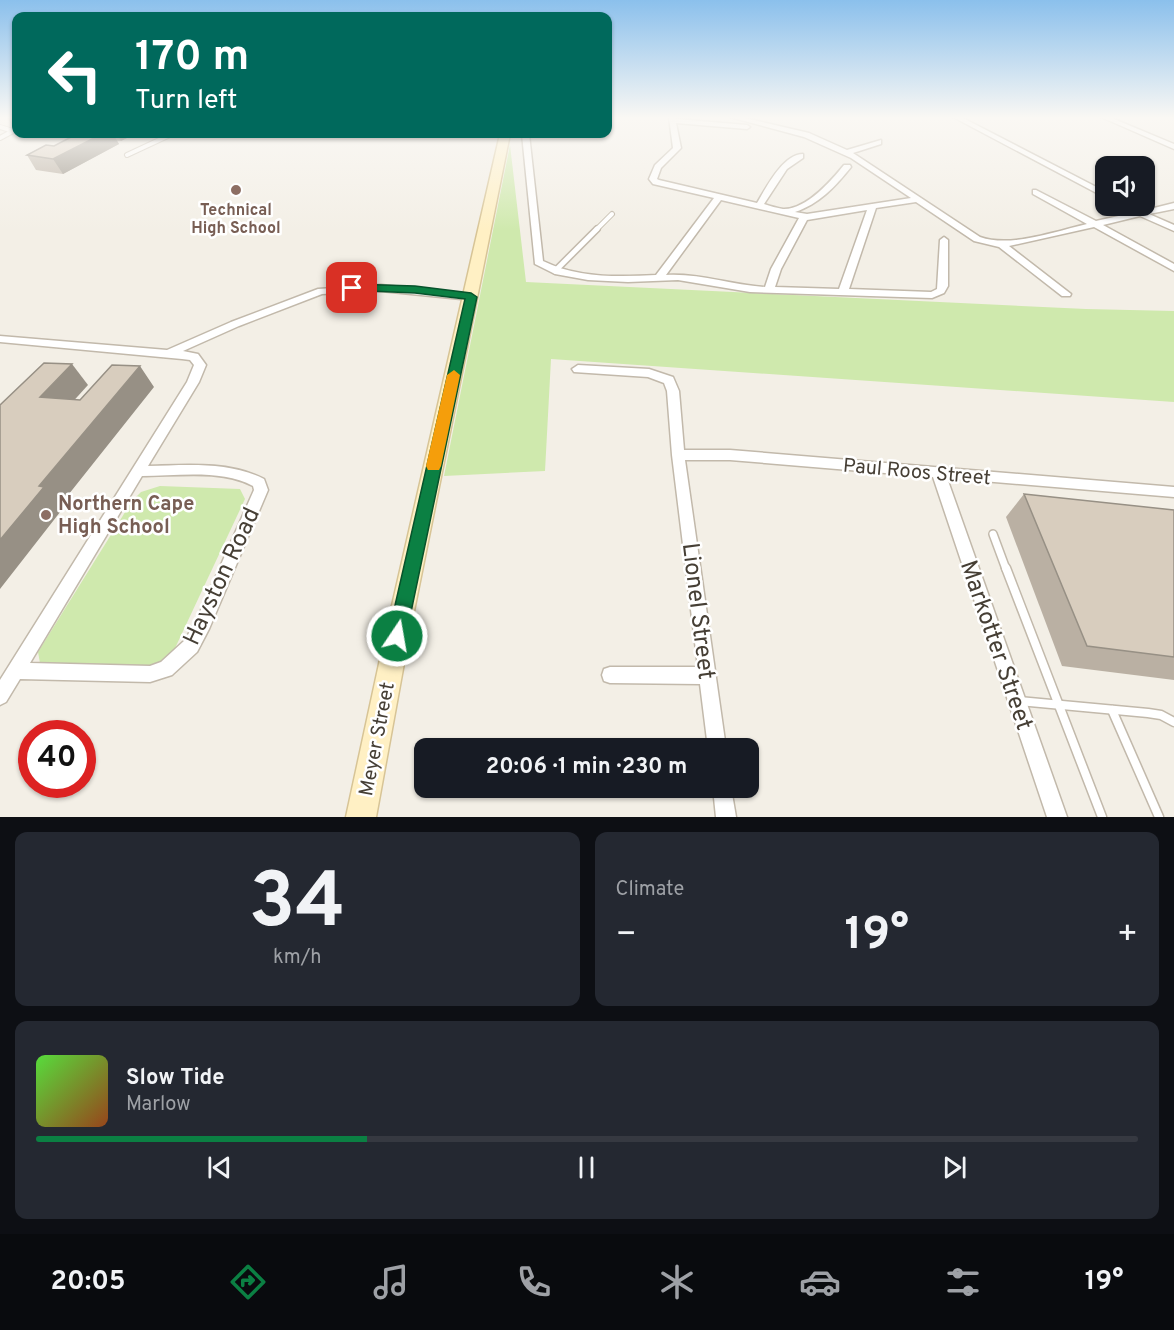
<!DOCTYPE html>
<meta charset="utf-8">
<style>
:root{--surface:#171b24;--page:#242831;--text:#f1f3f6;--muted:#9ea1a6;--line:#363941;--accent:#0b8043}
body{margin:0;font-family:Overpass,sans-serif;background:var(--page);color:var(--text);height:100vh;display:flex;flex-direction:column;font-size:22px;white-space:nowrap}
*{box-sizing:border-box;margin:0}
p{font-size:20px;color:var(--muted)}
.icon{flex:none;width:33px;height:33px;fill:none;stroke:currentColor;stroke-width:2;stroke-linecap:round;stroke-linejoin:round}
.map{position:relative;height:817px;overflow:hidden}
.drawer{display:flex;flex-direction:column;gap:15px;padding:15px;background:#0d0f14;flex:1}
.drawer>*{flex:none}
.hud{position:absolute;left:12px;top:12px;width:600px;height:126px;border-radius:12px;box-shadow:0 2px 4px #0004;background:#00695c;color:#fff;overflow:hidden}
.fabs{position:absolute;left:1095px;top:156px;display:grid;gap:12px}
.fabs a{display:grid;place-items:center;width:60px;height:60px;border-radius:12px;background:var(--surface);box-shadow:0 2px 4px #0004;font-size:30px}
.speed{position:absolute;left:18px;top:720px;display:flex;gap:12px;font-size:30px;font-weight:700;text-align:center}
.speed>*{display:grid;place-content:center;width:78px;height:78px;border-radius:50%;background:var(--surface);box-shadow:0 2px 4px #0004;line-height:1}
.speed .limit{border:9px solid #d22;background:#fff;color:#111}
.pin{position:absolute;display:grid;place-items:center;width:51px;height:51px;color:#fff;margin:-26px;border-radius:12px;box-shadow:0 3px 9px #0006}
.me{position:absolute;width:66px;margin:-33px;rotate:12deg;stroke-linejoin:round;filter:drop-shadow(0 0 4px #0008)}
.turn{display:flex;align-items:center;gap:21px;height:126px;padding:0 24px;font-size:27px}
.turn .icon{width:78px;height:78px;stroke-width:2.5}
.turn b{display:block;font-size:42px;line-height:51px}
.big{font-size:45px;font-weight:700;line-height:1.1}
.drawer .widget{flex:1;display:flex;flex-direction:column;justify-content:center;gap:9px;min-width:0;padding:0 21px;border-radius:12px;background:var(--page)}
.drawer .dial{align-items:center;gap:0}
.dial b{font-size:78px;line-height:1}
.song{display:flex;align-items:center;gap:18px}
.cover{width:72px;height:72px;border-radius:9px;background:linear-gradient(135deg,hsl(110 70% 55%),hsl(20 70% 35%))}
.played{height:6px;border-radius:3px;background:linear-gradient(90deg,var(--accent) 30%,var(--line) 30%)}
.keys{display:flex;justify-content:space-around;direction:ltr}
.heat{display:flex;justify-content:space-between;align-items:center;font-size:33px;direction:ltr}
.drawer .tiles{flex:1;display:grid;gap:15px;grid-template-columns:1fr 1fr}
.widget:last-child{grid-column:span 2}
.trip{position:absolute;left:414px;top:738px;width:345px;height:60px;border-radius:12px;background:var(--surface);box-shadow:0 2px 4px #0004;font-weight:700;line-height:60px;text-align:center}
.menu{display:flex;height:96px;justify-content:space-around;align-items:center;background:#090b0e;color:var(--muted)}
.menu .icon{width:42px;height:42px}
.menu .on{color:var(--accent)}
.menu b{font-size:27px;color:var(--text)}
.map>svg:first-child{display:block}
</style>
<div class="map">
<svg width="1174" height="817" viewBox="0 0 1174 817">
<rect width="100%" height="100%" fill="#f3efe6"/>
<g fill="#cfe9ad">
<path d="M510,145L526,282L1086,309L1174,311V402L551,359L545,471L444,476Z"/>
<path d="M160,486L240,489L245,499L169,661L158,672L40,663L38,652L132,501L141,492Z"/>
</g>
<g fill="none" stroke-linecap="round" stroke-linejoin="round">
<defs>
<g id="lane-far3">
<path d="M0,127L13,131L0,138"/>
<path d="M127,155L172,134"/>
<path d="M595,231L612,214"/>
</g>
<path id="lane-far2" d="M555,271L597,229"/>
<path id="lane-far1" d="M993,534L1006,569"/>
<g id="lane">
<path d="M1006,568L1102,817"/>
<path d="M1019,701L1148,713L1161,715L1174,722"/>
<path d="M1112,710L1159,817"/>
</g>
<g id="street">
<path d="M669,117H675L676,119L747,125L750,127L747,129L676,123L681,148L661,168L657,179L659,180L757,203C766,188 783,154 803,154V158L787,169L764,204C770,206 777,208 783,209C806,210 831,181 844,165H850L851,167C835,187 819,204 795,212L807,214L911,198L851,158L804,137L730,117H741L809,133L847,150L881,140V144L853,153L980,237C1011,248 1056,231 1087,224L1033,194V190H1036L1096,221L1132,213L1120,208L1119,206H1129L1142,211L1174,203V209L1149,214L1174,225V231L1140,216L1103,225L1174,264V271L1094,227L1009,246L1071,294L1070,296H1062L999,247L974,241L916,202L876,208L849,289L931,292L937,289L940,240L944,237L948,240V286L944,293L932,298L750,292L678,280L628,282L588,280L555,274L535,264L522,134H529L543,261C577,278 617,277 656,275L714,198L653,184L649,179L655,165L673,148ZM721,200L799,218L771,269L765,287C732,285 699,273 666,275ZM867,210L839,289L775,287L781,269L807,220Z"/>
<path d="M953,117H961L1106,192V198Z"/>
<path d="M1101,117H1109L1174,144V149Z"/>
<path d="M381,285L471,294L476,297L471,300L381,291L322,294L239,326L183,351L198,354L206,365L199,382L148,466C186,465 229,461 264,479L268,490L209,629L197,652L172,675L150,682L20,679L6,702L0,705V680L187,382L194,365L190,360L182,359L0,342V336L167,350L231,322L318,289ZM142,476C177,476 222,469 253,486L254,490L197,619L185,640L161,662L150,666L30,663Z"/>
<path d="M578,365L649,369L673,377L679,391L684,450H730L1174,487V497L947,478L1067,817H1047L933,477L730,460H685L726,748H708L700,684L610,683L604,681L602,675L604,669L610,667H698L672,455L667,391L664,383L648,377L574,372L572,369Z"/>
<path d="M713,788H731L736,817H716Z"/>
</g>
<path id="secondary" d="M500,134H510L409,636L376,817H346L385,636Z"/>
</defs>
<use href="#lane-far3" stroke="#c2b9ab" stroke-width="6"/>
<use href="#lane-far2" stroke="#c2b9ab" stroke-width="8"/>
<use href="#lane-far1" stroke="#c2b9ab" stroke-width="10"/>
<use href="#lane" stroke="#c2b9ab" stroke-width="11"/>
<use href="#street" stroke="#c2b9ab" stroke-width="3"/>
<use href="#secondary" stroke="#d7c496" stroke-width="3"/>
<use href="#lane-far3" stroke="#fff" stroke-width="4"/>
<use href="#lane-far2" stroke="#fff" stroke-width="5"/>
<use href="#lane-far1" stroke="#fff" stroke-width="7"/>
<use href="#lane" stroke="#fff" stroke-width="8"/>
<use href="#street" fill="#fff" fill-rule="evenodd"/>
<use href="#secondary" fill="#fff0c4" fill-rule="evenodd"/>
</g>
<g fill="#bab0a3">
<path d="M7,117H16V127H13Z"/>
<path d="M77,134H135L121,141H117L119,144L63,174L36,170L27,155L54,146Z"/>
<path d="M1024,494L1174,510V680L1062,666L1006,517Z"/>
</g>
<g fill="#979085">
<path d="M102,134H113L119,144L63,174L53,159Z"/>
<path d="M117,134H135L121,141Z"/>
<path d="M72,364L88,385L58,418L40,397Z"/>
<path d="M140,366L154,387L61,504L64,507L0,589V540L39,486Z"/>
</g>
<g fill="#d8cdbe" stroke="#979085" stroke-width="1.5">
<path d="M77,134H102L53,159L27,155L46,145L54,146Z"/>
<path d="M44,363L72,364L40,397L80,400L112,365L140,366L39,486L44,487L0,540V405Z"/>
<path d="M1024,494L1174,510V657L1087,646Z"/>
</g>
<linearGradient id="sky" x2="0" y2="1"><stop stop-color="#8bc0ec"/><stop offset="0.51" stop-color="#faf8f4"/><stop offset="1" stop-color="#faf8f4" stop-opacity="0"/></linearGradient>
<rect width="1174" height="231" fill="url(#sky)"/>
<path fill="#0b8043" stroke="#07532c" stroke-width="1.5" d="M352,284L415,286L471,293L477,297L406,636L403,642L397,644L390,642L388,636L465,299L415,293L348,290L346,288Z"/>
<path fill="#f59e0b" d="M454,370L460,375L441,466L439,470H428L426,466L447,375Z"/>
<g fill="#8d6e63" stroke="#fff" stroke-width="2">
<circle cx="236" cy="190" r="6"/>
<circle cx="46" cy="515" r="6"/>
</g>
<g text-anchor="middle" stroke-width="5" stroke-linejoin="round" paint-order="stroke">
<g font-size="16" font-weight="bold" fill="#785e54" stroke="#fff">
<text x="236" y="215">Technical<tspan x="236" dy="18">High School</tspan></text>
</g>
<g font-size="20" fill="#463f35" stroke="#fff">
<text transform="translate(917 471) rotate(5)" y="7">Paul Roos Street</text>
<text transform="translate(376 739) rotate(-79)" y="7">Meyer Street</text>
</g>
<g font-size="20" font-weight="bold" fill="#785e54" stroke="#fff" text-anchor="start">
<text x="58" y="510">Northern Cape<tspan x="58" dy="23">High School</tspan></text>
</g>
<g font-size="24" fill="#463f35" stroke="#fff">
<text transform="translate(221 576) rotate(-65)" y="8">Hayston Road</text>
<text transform="translate(699 611) rotate(83)" y="8">Lionel Street</text>
<text transform="translate(997 645) rotate(71)" y="8">Markotter Street</text>
</g>
</g>
</svg>
<div class="fabs">
<a><svg class="icon" aria-label="sound" viewBox="0 0 24 24"><path d="M4 9h4l5-4v14l-5-4H4zM17 9q2 3 0 6"/></svg></a>
</div>
<div class="speed"><div class="limit">40</div></div>
<div class="pin" style="left:352px;top:288px;background:#d93025"><svg class="icon" aria-label="arrive" viewBox="0 0 24 24"><path d="M6 21V4h12l-3 4 3 4H6"/></svg></div>
<svg class="me" style="left:397px;top:636px" viewBox="-20 -20 40 40"><circle r="17" fill="#0b8043" stroke="#fff" stroke-width="3"/><path d="M0-11L8 9 0 5-8 9z" fill="#fff"/></svg>
<div class="trip">20:06 · 1 min · 230 m</div>
<div class="hud">
<div class="turn"><svg class="icon" aria-label="left" viewBox="0 0 24 24"><path d="M17 20v-9H6M10 6l-5 5 5 5"/></svg><div><b>170 m</b>Turn left</div></div>
</div>
</div>
<section class="drawer">
<div class="tiles">
<div class="widget dial"><b>34</b><p>km/h</p></div>
<div class="widget"><p>Climate</p>
<div class="heat"><a>−</a><b class="big">19°</b><a>+</a></div>
</div>
<div class="widget">
<div class="song"><i class="cover"></i><div><b>Slow Tide</b><p>Marlow</p></div></div>
<div class="played"></div>
<div class="keys"><svg class="icon" aria-label="previous" viewBox="0 0 24 24"><path d="M18 5L8 12l10 7zM5 5v14"/></svg><svg class="icon" aria-label="pause" viewBox="0 0 24 24"><path d="M8 5v14M16 5v14"/></svg><svg class="icon" aria-label="next" viewBox="0 0 24 24"><path d="M6 5l10 7-10 7zM19 5v14"/></svg></div>
</div>
</div>
</section>
<nav class="menu">
<b>20:05</b>
<svg class="icon on" aria-label="directions" viewBox="0 0 24 24"><path d="M12 3l9 9-9 9-9-9zM9 14v-3h6M13 9l2 2-2 2"/></svg>
<svg class="icon" aria-label="music" viewBox="0 0 24 24"><path d="M9 18V5l10-2v13"/><circle cx="6" cy="18" r="3"/><circle cx="16" cy="16" r="3"/></svg>
<svg class="icon" aria-label="phone" viewBox="0 0 24 24"><path d="M5 4h4l2 5-3 2q2 4 5 5l2-3 5 2v4C11 20 4 13 5 4z"/></svg>
<svg class="icon" aria-label="climate" viewBox="0 0 24 24"><path d="M12 3v18M4 7l16 10M4 17L20 7"/></svg>
<svg class="icon" aria-label="car" viewBox="0 0 24 24"><path d="M5 17H2v-5l4-1 3-4h7l3 4 3 1v5h-3M9 17h6M6 11h13"/><circle cx="7" cy="17" r="2"/><circle cx="17" cy="17" r="2"/></svg>
<svg class="icon" aria-label="filters" viewBox="0 0 24 24"><path d="M4 7h16M4 17h16"/><circle cx="9" cy="7" r="2"/><circle cx="15" cy="17" r="2"/></svg>
<b>19°</b>
</nav>
